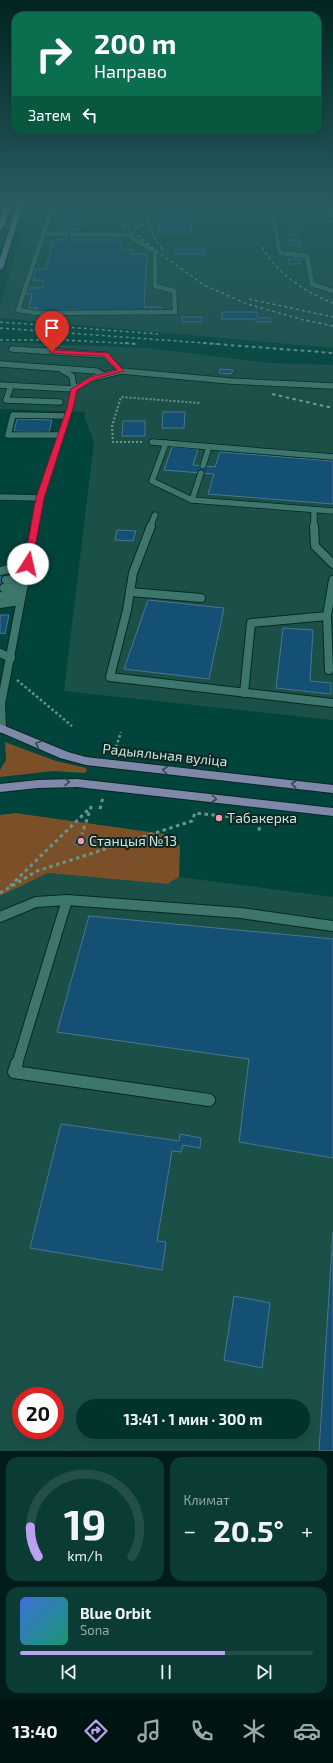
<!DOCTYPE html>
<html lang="ru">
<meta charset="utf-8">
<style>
:root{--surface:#01332d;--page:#0b3b35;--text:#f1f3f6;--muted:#96aaaa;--line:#234e49;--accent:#bca0f2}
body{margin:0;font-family:"Exo 2",sans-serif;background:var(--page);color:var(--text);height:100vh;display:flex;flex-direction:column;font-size:15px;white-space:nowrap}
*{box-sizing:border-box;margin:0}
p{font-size:13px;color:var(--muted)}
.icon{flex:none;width:22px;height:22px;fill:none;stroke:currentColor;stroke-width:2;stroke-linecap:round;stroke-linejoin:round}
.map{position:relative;height:1451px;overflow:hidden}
.side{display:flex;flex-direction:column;gap:6px;padding:6px;background:#011c19;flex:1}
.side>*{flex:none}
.top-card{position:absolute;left:12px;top:12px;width:309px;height:122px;border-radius:12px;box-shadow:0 4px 16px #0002,0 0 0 1px var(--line);background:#0b6e4f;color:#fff;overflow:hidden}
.speed{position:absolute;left:12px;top:1387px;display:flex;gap:8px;font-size:20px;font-weight:700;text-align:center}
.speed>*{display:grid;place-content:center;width:52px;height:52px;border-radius:50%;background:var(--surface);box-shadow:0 4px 16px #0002,0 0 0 1px var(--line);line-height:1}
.speed .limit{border:6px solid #d22;background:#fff;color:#111}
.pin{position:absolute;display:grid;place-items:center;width:34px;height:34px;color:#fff;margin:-41px -17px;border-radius:50% 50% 50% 0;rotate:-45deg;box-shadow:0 0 4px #0007}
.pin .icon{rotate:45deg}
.me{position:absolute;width:44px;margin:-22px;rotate:10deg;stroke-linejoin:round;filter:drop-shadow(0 0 3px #0008)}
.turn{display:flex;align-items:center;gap:14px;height:84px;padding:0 16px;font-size:18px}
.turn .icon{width:52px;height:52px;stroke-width:2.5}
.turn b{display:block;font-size:28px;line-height:34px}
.then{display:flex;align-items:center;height:38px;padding:0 16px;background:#0003;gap:8px;font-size:15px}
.big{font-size:30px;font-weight:700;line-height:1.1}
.side .widget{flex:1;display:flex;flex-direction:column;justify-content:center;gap:6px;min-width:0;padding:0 14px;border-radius:12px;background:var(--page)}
.side .dial{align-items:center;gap:0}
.dial svg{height:104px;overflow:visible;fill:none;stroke:var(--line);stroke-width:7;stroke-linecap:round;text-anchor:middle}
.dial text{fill:var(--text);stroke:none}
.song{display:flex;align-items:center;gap:12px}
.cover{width:48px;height:48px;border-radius:6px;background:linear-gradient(135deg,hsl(220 70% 55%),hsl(160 70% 35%))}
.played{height:4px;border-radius:2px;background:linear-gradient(90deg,var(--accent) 70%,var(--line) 70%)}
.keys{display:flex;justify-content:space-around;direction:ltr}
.heat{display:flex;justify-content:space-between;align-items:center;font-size:22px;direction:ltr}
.side .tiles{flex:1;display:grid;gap:6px;grid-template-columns:1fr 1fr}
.widget:last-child{grid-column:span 2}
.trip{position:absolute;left:76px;top:1399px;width:234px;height:40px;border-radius:20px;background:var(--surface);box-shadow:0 4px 16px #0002,0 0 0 1px var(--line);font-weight:700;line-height:40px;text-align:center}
.tabs{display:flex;height:64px;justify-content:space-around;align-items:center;background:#001412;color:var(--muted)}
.tabs .icon{width:28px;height:28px}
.tabs .active{color:var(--accent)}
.tabs b{font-size:18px;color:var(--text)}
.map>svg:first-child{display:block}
</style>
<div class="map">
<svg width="333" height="1451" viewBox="0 0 333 1451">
<rect width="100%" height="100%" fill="#01443c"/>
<g fill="#1b5048" fill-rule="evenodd">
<path d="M31,202H333V348L0,318V306Z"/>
<path d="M0,342L147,348L270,363L333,365V720L64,691L94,442L84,416L85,412L0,409Z"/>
<path d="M48,873L167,884L179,877L333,897V1451H0V896ZM21,1396H55V1430H21ZM83,1406H303V1432H83Z"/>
</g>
<g fill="#7b5029">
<path d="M5,742L56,761L86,768L87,771L85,773L53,771L0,777V770L6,760Z"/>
<path d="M15,813L164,834L180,846L179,877L167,884L48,873L0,896V815Z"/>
</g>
<g fill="#144f74" stroke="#4d7490">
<path d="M35,202H51L47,217H31Z"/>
<path d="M280,202H292L297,223H285Z"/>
<path d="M159,207H190L192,233H159Z"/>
<path d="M61,210H83L80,229H73L71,240H122L121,250H133L132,254H147L144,307H162V311H36L37,308H29L32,294H26L28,288H42L44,280H33L36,269H46L53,240H65L67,230H57Z"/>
<path d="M289,230H299L300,235H290Z"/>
<path d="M289,240H299L301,245H290Z"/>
<path d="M176,249H204L205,254H175Z"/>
<path d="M288,259H299L300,264H289Z"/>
<path d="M222,312H257L258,318H270L271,322H256V319H222Z"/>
<rect x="182" y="317" width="20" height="5"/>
<path d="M220,369L233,370L231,374L219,373Z"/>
<path d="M163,412H185L184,428H162Z"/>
<path d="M17,419L52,420L49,432L14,431Z"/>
<path d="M123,421H145V436H122Z"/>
<path d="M172,447L198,449L193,465L215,467L220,452L333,461V504L208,494L214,474L164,470Z"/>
<path d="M117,530L136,531L133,541L115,540Z"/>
<path d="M8,573L6,580L0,606V575Z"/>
<path d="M148,600L224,608L209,679L124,669Z"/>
<path d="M0,615H9L5,634L0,633Z"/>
<path d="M283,628L313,630L310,681L331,683V694L276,688Z"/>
<path d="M76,838L87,839L85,845L74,844Z"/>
<path d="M89,916L333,939V1158L239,1142L249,1059L57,1032Z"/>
<path d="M61,1124L179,1141L180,1134L201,1138L200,1148L183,1145L181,1152L172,1151L157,1241L166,1242L162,1270L30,1248Z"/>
<path d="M333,1232V1451H319Z"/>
<path d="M234,1296L270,1303L262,1368L224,1360Z"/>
</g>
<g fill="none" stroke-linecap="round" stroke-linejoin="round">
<defs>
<g id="service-far4">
<path d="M54,202L18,310L37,313L175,312L174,291L155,286V251L135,240L130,235L72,234"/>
<path d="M270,202L280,253L307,256L312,284L333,291"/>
<path d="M43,233L67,234"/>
</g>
<g id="service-far3">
<path d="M12,349L105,355L121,371"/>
<path d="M0,364L96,371L104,375"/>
<path d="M0,385L74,389L72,376L62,370"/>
<path d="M11,386L6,400L60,402"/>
<path d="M61,435H8L13,415L68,416"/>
<path d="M152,442L333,457"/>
<path d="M166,443L152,481L192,500L333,511"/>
<path d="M203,466L209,447"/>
<path d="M0,497L40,498L35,527"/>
<path d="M40,498L70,408L74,389L93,378L121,371L230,381L333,386"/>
<path d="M192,500L201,473"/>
<path d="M314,510V527"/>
<path d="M150,527L155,515"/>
</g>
<g id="service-far2">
<path d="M151,526L133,573L127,610L110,677L333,703"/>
<path d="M314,526L315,546L333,564"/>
<path d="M0,571L28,564"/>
<path d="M6,580L24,577"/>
<path d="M4,588L23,586"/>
<path d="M130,592L201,598"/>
<path d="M2,596L22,593"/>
<path d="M0,604L20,601"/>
<path d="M327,616L329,670"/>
<path d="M0,653L11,658"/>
<path d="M244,693L251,623L327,616L333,580"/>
<path d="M2,729L1,704L35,526"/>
</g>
<g id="service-far1">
<path d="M0,917L36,902L67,900L241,913L333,926"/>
<path d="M17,1064L67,900"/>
</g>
<path id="service" d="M17,1063L14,1072L209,1100"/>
<g id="primary">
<path d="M6,202H12L3,228L0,230V220Z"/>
<path d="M18,202H24L3,268L0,270V259Z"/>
<path d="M0,724L68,752L86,757L333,785V793L86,765L60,758L0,732Z"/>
<path d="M77,779L333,808V816L77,787L38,788L0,792V784L38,780Z"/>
</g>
</defs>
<use href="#service-far4" stroke="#082722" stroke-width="5.5"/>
<use href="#service-far3" stroke="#082722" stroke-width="7"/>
<use href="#service-far2" stroke="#082722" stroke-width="10"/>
<use href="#service-far1" stroke="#082722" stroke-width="12"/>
<use href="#service" stroke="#082722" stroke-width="14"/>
<use href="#primary" stroke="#082722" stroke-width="2"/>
<path stroke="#66958e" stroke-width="2" stroke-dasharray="2 2" stroke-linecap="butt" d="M142,442H113L112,426L121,397L200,403"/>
<g stroke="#66958e" stroke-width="2.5" stroke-dasharray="2.5 2.5" stroke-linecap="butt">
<path d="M17,680L72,726"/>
<path d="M116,747L121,732"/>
</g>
<g stroke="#66958e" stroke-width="3" stroke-dasharray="3.5 3.5" stroke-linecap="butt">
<path d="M100,809L103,797"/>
<path d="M10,886L91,807L82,834"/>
<path d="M0,893L37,871L192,821L195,813L260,820L259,831"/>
</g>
<use href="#service-far4" stroke="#3d766c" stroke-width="4.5"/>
<use href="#service-far3" stroke="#3d766c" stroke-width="5.5"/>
<use href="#service-far2" stroke="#3d766c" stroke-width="8"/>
<use href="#service-far1" stroke="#3d766c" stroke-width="10"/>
<use href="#service" stroke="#3d766c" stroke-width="12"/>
<use href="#primary" fill="#7f88a9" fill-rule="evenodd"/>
<g stroke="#6e9c96" stroke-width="1.5" stroke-dasharray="3 3" stroke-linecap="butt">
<path d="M95,202L158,252L204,285L247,304L304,320L333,326"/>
<path d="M120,202L122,214L138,228"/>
<path d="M133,202L132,212L144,228"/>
<path d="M146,202C148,223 149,233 163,250"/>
<path d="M327,202L333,225"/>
<path d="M262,247C279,275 303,291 333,303"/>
<path d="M249,299L333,317"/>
<path d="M0,322L158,334"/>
<path d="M0,328L217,344"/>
<path d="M0,340H64L138,344"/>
</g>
<g stroke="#6e9c96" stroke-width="2" stroke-dasharray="3.5 3.5" stroke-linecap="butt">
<path d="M125,343L138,344"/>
<path d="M203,343L333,353"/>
<path d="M272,394L333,408"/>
</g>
</g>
<defs><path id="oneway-chevron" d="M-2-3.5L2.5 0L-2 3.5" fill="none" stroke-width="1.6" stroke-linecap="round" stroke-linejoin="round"/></defs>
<g stroke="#364851">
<use href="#oneway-chevron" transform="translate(38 744) rotate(-157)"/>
<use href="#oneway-chevron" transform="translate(165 770) rotate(-174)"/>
<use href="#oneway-chevron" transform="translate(67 782) rotate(2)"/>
<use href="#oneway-chevron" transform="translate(294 784) rotate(-174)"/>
<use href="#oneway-chevron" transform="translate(214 799) rotate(7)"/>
</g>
<linearGradient id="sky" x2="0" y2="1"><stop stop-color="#012521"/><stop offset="0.5" stop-color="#275c61"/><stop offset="1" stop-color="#275c61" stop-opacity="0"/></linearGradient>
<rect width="333" height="405" fill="url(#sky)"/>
<path fill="#e11d48" stroke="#92132f" d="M52,350L108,353L124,371L95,379L77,390L73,408L44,498L32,564L28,566L24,564L36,498L67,408L71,389L91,377L117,370L104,356L50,353V350Z"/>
<g fill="#f19ab3" stroke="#0e2622" stroke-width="1.5">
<circle cx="219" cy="818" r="4"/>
<circle cx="81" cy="841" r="4"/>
</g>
<g text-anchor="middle" stroke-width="4" stroke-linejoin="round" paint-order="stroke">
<g font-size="14" fill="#c9e6e0" stroke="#0e2622">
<text transform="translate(165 755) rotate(6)" y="5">Радыяльная вуліца</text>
</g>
<g font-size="14" fill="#c9e6e0" stroke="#0e2622" text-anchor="start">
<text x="227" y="823">Табакерка</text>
<text x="89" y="846">Станцыя №13</text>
</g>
</g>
</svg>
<div class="speed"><div class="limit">20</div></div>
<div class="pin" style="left:52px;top:352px;background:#d93025"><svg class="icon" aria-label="arrive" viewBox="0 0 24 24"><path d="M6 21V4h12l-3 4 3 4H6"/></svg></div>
<svg class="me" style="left:28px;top:564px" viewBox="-20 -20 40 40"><circle r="19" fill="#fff"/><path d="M0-13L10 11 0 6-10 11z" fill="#e11d48"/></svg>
<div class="trip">13:41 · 1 мин · 300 m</div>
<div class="top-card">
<div class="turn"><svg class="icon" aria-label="right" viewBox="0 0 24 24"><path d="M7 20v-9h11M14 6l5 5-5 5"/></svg><div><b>200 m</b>Направо</div></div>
<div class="then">Затем<svg class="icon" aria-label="left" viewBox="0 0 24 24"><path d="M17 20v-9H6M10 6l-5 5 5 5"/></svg></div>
</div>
</div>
<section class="side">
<div class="tiles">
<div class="widget dial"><svg viewBox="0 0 100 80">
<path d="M14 69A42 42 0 1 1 86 69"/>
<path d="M14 69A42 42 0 0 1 8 46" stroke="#bca0f2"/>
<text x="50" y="56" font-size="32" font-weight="700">19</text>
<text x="50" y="72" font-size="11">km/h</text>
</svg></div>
<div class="widget"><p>Климат</p>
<div class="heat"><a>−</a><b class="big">20.5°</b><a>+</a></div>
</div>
<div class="widget">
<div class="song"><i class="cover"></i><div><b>Blue Orbit</b><p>Sona</p></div></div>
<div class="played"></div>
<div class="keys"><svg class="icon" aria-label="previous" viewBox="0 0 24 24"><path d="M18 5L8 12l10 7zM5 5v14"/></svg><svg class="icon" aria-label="pause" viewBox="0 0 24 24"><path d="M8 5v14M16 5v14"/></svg><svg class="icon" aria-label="next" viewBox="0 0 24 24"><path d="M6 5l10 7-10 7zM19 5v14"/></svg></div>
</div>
</div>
</section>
<nav class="tabs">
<b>13:40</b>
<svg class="icon active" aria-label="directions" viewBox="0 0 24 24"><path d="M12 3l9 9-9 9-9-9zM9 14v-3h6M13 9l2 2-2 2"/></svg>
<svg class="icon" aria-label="music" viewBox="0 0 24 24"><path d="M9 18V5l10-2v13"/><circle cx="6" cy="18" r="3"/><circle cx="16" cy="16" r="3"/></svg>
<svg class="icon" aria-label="phone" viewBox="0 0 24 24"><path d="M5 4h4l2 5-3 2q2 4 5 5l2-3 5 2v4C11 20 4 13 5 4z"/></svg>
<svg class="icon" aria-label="climate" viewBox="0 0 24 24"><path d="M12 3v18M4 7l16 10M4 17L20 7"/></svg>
<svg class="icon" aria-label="car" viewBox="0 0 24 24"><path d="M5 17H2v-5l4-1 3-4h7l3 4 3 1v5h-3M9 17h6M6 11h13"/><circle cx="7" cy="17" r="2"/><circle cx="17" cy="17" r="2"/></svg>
</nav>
